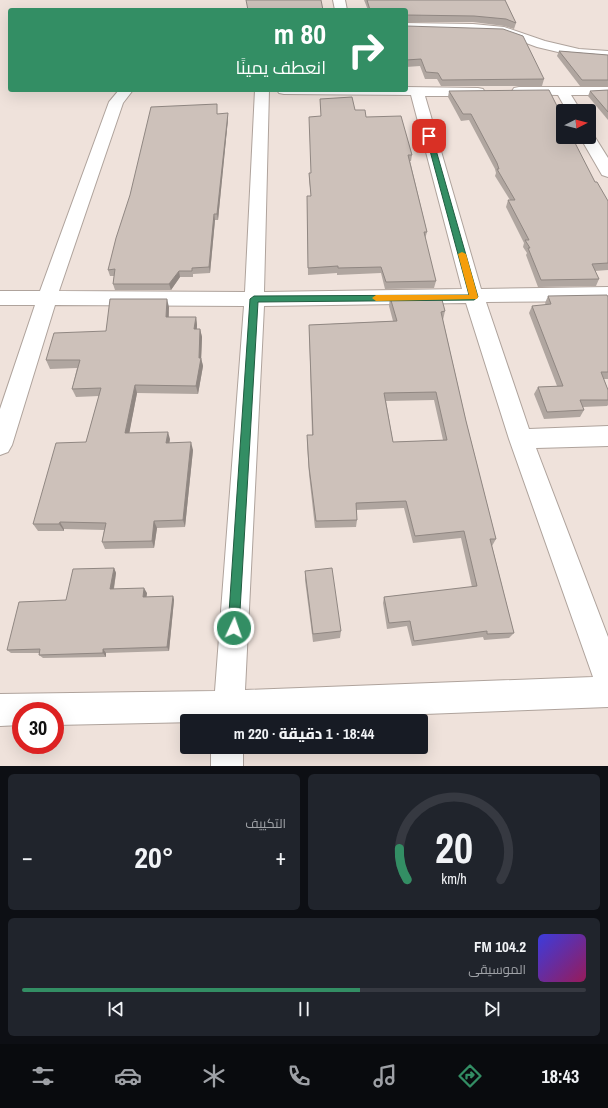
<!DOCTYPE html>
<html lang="ar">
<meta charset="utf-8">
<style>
:root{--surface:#171b24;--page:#20242c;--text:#f1f3f6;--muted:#9ea1a6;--line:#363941;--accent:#338e64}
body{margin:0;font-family:"Archivo Narrow",Cairo,sans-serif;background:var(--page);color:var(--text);direction:rtl;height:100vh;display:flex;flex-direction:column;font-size:15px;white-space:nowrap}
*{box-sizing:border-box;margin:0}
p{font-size:13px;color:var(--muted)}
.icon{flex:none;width:22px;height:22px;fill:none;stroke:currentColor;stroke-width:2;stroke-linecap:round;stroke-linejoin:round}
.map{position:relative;height:766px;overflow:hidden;direction:ltr}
.panel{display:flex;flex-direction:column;gap:8px;padding:8px;background:#0d0f14;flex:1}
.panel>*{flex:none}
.banner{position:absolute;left:8px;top:8px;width:400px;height:84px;border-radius:4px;box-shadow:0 4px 16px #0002;direction:rtl;background:#338e64;color:#fff;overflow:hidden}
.needle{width:26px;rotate:84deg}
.controls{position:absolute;left:556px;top:104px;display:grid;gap:8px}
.controls a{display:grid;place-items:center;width:40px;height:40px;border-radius:4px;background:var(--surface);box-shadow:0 4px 16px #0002;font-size:20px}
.speed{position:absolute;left:12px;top:702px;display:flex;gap:8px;font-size:20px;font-weight:700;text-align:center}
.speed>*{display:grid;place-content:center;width:52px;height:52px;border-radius:50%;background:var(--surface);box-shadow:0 4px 16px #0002;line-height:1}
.speed .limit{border:6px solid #d22;background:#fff;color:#111}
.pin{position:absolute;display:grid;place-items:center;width:34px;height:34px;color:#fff;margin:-17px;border-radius:8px;box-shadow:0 2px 6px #0006}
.me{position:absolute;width:44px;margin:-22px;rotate:3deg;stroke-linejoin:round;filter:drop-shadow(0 0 3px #0008)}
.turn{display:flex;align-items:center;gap:14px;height:84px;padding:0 16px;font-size:18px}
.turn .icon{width:52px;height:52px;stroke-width:2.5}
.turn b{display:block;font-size:28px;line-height:34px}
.big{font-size:30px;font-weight:800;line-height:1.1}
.panel .card{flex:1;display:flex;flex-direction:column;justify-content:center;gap:6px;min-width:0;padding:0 14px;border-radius:6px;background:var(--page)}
.panel .dial{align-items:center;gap:0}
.dial svg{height:104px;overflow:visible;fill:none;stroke:var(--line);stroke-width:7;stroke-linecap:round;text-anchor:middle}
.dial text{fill:var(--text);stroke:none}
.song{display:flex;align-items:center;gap:12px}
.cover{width:48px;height:48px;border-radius:6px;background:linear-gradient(135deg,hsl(240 70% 55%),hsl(330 70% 35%))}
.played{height:4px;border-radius:2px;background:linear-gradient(90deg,var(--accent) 60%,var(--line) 60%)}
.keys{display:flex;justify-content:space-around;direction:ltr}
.heat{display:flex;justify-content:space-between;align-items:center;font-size:22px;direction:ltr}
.panel .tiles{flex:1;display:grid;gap:8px;grid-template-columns:1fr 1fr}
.card:last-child{grid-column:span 2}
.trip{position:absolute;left:180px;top:714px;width:248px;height:40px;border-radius:4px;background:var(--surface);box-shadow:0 4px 16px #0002;font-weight:800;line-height:40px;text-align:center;direction:rtl}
.dock{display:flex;height:64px;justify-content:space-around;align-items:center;background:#090b0e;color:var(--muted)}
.dock .icon{width:28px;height:28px}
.dock .selected{color:var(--accent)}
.dock b{font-size:18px;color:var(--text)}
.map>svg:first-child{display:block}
</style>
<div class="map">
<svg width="608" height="766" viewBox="0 0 608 766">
<rect width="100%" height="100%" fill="#efe2db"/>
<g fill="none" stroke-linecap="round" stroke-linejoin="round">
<defs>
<g id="street">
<path d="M333,0H345L347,10H335Z"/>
<path d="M406,23L473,24L504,27L545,41L579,49L608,51V59L579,57L537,47L502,34L473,32L406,31Z"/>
<path d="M406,87L478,88L483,89L485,92L483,95L478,96H425L481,289L608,287V301L486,302L529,429L608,426V446L536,448L608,637V707L244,721L55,725V711H21V725L0,726V694L215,691L244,306L55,305L12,445L8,452L0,455V409L35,305H0V291H40L109,102L119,90H133L123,103L59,291L245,292L255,90H269L264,292L462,289L411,95L284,94L279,93L277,90H406ZM466,303L509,439L593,677L245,690L264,306Z"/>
<path d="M519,87H608V95H571L581,111H567L558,95L514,94L512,91L514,88Z"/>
<path d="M589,133L593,134L608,158V177L602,175L580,137H589Z"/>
<rect x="211" y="747" width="32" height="19"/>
</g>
</defs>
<use href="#street" stroke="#afa39c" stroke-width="2"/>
<use href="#street" fill="#fff" fill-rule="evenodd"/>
</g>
<g fill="#b0a6a0" fill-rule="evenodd">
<path d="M364,0H505L516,23L514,29L504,26L473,22H406V10H368Z"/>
<path d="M406,26L544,79L542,86H441L437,79H425L420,66L406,67Z"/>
<path d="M559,51L608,55V86H580L557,56Z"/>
<path d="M608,90V120L588,96L590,91Z"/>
<path d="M449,91L595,182L608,201V270L595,271L599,279L596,286L538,287L526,255L527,253L523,247L524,243L506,207L508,200H510L495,176L496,173L495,169L469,120L461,121L448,97Z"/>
<path d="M320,99L355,110L366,117L412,155L411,161H410L427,232L425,239L436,281L434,288L385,289L381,273L337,275V273L308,275L307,196H311L309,179V173H311L321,116Z"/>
<path d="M218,114L228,119L218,220H215L210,273L193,274V277H180L171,290H115L113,284L114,276H110L108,270Z"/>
<path d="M548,296L608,297V379H604L608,390V405L607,406L583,407L584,410L580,417L544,419L534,394L538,387L557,386L529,313L532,306L546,305L545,303Z"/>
<path d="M390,297L445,311L443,320L466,421L496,539L492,546L514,633L509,638L484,640L483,637L412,646L407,626L387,629L383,603L384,597L472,587L461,538L413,543L404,508L356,510L357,520L356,527L315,528L309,474L307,443V435H312L309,325L393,321L389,306ZM434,400L443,440L393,442L386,401Z"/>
<path d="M169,307V317H196L197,325V329H200L202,337L201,358L203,366L198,394L137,393L129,433L170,439L169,443L193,450L185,527L157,528L154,548L105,549L102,542L104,530L64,529V531H38L33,524L86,442L99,396L76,397L72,389L77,368L50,369L46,360L106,331Z"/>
<path d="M114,568L116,573L114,589L147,593L146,597L173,596L174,600L169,651L106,653V657L43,658L39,655V653H11L7,650L66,600Z"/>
<path d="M305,571L341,631L340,638L313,642L305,580Z"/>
</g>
<g fill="#908782">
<path d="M228,113V119L218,220L217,214Z"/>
<path d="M214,214L215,220L210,273L209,267Z"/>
<path d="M179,271L180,277L171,290L169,284Z"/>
<path d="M167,299L169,307L168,325L166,317Z"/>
<path d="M196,317L197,325L196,338L194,329Z"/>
<path d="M200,329L202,337L201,363V358L203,366L198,394L196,386Z"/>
<path d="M135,385L137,393L128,440L125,433Z"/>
<path d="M168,432L170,439L168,451L166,443Z"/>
<path d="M191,442L193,450L185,527L183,520Z"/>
<path d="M154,521L157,528L154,548L152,541Z"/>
<path d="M60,522L64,529V531L59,524Z"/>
<path d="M114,568L116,573L113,593L110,589Z"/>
<path d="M144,588L147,593L146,601L143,597Z"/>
<path d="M173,596L174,600L169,651L167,647Z"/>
<path d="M103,649L106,653V657L103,653Z"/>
</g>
<g fill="#cdc1ba" stroke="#908782" fill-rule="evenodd">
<path d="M246,0H321L323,10H248Z"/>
<path d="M367,0H505L516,23L506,19L474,16L407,15L406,16V10H370Z"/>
<path d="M406,26L503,29L523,36L544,79L442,80L438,73L426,72L421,59L406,60Z"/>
<path d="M559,51L608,55V80H582Z"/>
<path d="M549,90L563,118V137H572L595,182H597L608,201V263L592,264L599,279L541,280L528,248H530L525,240H529L508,200H515L497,169H499L497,163L471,114H463L449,91Z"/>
<path d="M608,90V112L590,91Z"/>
<path d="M352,97L355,110H365L366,117L401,116L412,155H408L427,232H424L436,281L386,282L381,267L338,268V266L308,268L307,196H311L309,173H311L309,117L321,116L320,99Z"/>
<path d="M217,104V114L228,113L217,214H214L209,267L192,268V271H179L169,284H113L115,269L108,270L116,238L130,195L151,107Z"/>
<path d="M607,295L608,297V372H601L608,390V400H580L584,410L547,412L538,387L563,386L532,306L551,304L548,296Z"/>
<path d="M441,296L445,311L441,312L466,421L496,539H490L514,633L487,634V631L414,641L410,621L389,623L384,597L477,586L464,531L415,536L406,501L356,503L357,520L316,521L309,467L307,435H313L309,325L397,321L390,297ZM436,392L447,440L393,442L384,393Z"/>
<path d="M110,299H167L166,317H196L194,329H200L199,358H201L196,386L135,385L125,433L168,432L166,443L191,442L183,520L154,521L152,541L102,542L106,523L60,522L59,524H33L56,443L86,442L101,388L72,389L80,360H46L54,333L106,331Z"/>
<path d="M114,568L110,589L144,588L143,597L173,596L167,647L103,649V653L39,655L40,649L7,650L19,602L66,600L73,569Z"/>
<path d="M332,568L341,631L313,634L305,571Z"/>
</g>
<path fill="#338e64" stroke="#215c41" d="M427,135L432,136L478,297L474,300L258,302L239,628L238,632L234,634L229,632L228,628L250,299L254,296L469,295L426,136Z"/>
<path fill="#f59e0b" d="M462,252L466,254L478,297L477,299L376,301L372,298L376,295H469L458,254Z"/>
</svg>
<div class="controls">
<a><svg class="needle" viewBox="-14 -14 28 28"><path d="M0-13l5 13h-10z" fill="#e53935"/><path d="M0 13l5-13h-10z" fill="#9ea1a6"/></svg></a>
</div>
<div class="speed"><div class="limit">30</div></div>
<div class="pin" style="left:429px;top:136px;background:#d93025"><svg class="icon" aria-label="arrive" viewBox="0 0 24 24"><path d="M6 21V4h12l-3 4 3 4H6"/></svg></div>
<svg class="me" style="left:234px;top:628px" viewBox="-20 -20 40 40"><circle r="17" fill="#338e64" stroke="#fff" stroke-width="3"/><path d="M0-11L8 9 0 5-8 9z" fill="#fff"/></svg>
<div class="trip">18:44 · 1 دقيقة · 220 m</div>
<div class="banner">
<div class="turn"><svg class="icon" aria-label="right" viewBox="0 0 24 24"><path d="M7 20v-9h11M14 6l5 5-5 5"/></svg><div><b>80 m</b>انعطف يمينًا</div></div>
</div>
</div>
<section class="panel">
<div class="tiles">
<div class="card dial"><svg viewBox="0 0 100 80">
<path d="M14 69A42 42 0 1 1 86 69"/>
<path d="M14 69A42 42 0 0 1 8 45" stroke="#338e64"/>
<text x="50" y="56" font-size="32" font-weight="700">20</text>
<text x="50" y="72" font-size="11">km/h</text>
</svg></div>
<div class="card"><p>التكييف</p>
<div class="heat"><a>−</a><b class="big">20°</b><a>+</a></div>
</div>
<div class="card">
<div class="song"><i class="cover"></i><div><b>104.2 FM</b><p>الموسيقى</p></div></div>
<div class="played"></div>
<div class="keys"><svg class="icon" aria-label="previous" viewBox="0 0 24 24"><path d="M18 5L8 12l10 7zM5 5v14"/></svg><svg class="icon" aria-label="pause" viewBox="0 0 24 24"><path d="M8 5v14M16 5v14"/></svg><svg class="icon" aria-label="next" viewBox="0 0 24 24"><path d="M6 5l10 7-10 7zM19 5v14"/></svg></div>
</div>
</div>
</section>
<nav class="dock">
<b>18:43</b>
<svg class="icon selected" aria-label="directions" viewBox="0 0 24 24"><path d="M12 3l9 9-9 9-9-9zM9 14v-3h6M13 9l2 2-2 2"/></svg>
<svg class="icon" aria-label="music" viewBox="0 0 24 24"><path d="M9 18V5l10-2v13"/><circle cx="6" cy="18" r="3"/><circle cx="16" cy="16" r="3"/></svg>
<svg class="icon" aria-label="phone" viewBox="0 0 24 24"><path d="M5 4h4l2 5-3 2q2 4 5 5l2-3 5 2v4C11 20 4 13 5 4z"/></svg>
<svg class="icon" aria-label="climate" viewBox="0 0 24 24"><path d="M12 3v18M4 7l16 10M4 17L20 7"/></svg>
<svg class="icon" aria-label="car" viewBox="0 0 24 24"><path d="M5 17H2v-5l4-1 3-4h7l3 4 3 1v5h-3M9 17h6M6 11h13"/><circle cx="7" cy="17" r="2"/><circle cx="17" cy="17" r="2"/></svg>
<svg class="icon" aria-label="filters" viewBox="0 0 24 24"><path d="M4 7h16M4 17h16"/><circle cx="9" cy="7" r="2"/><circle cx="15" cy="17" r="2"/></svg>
</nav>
